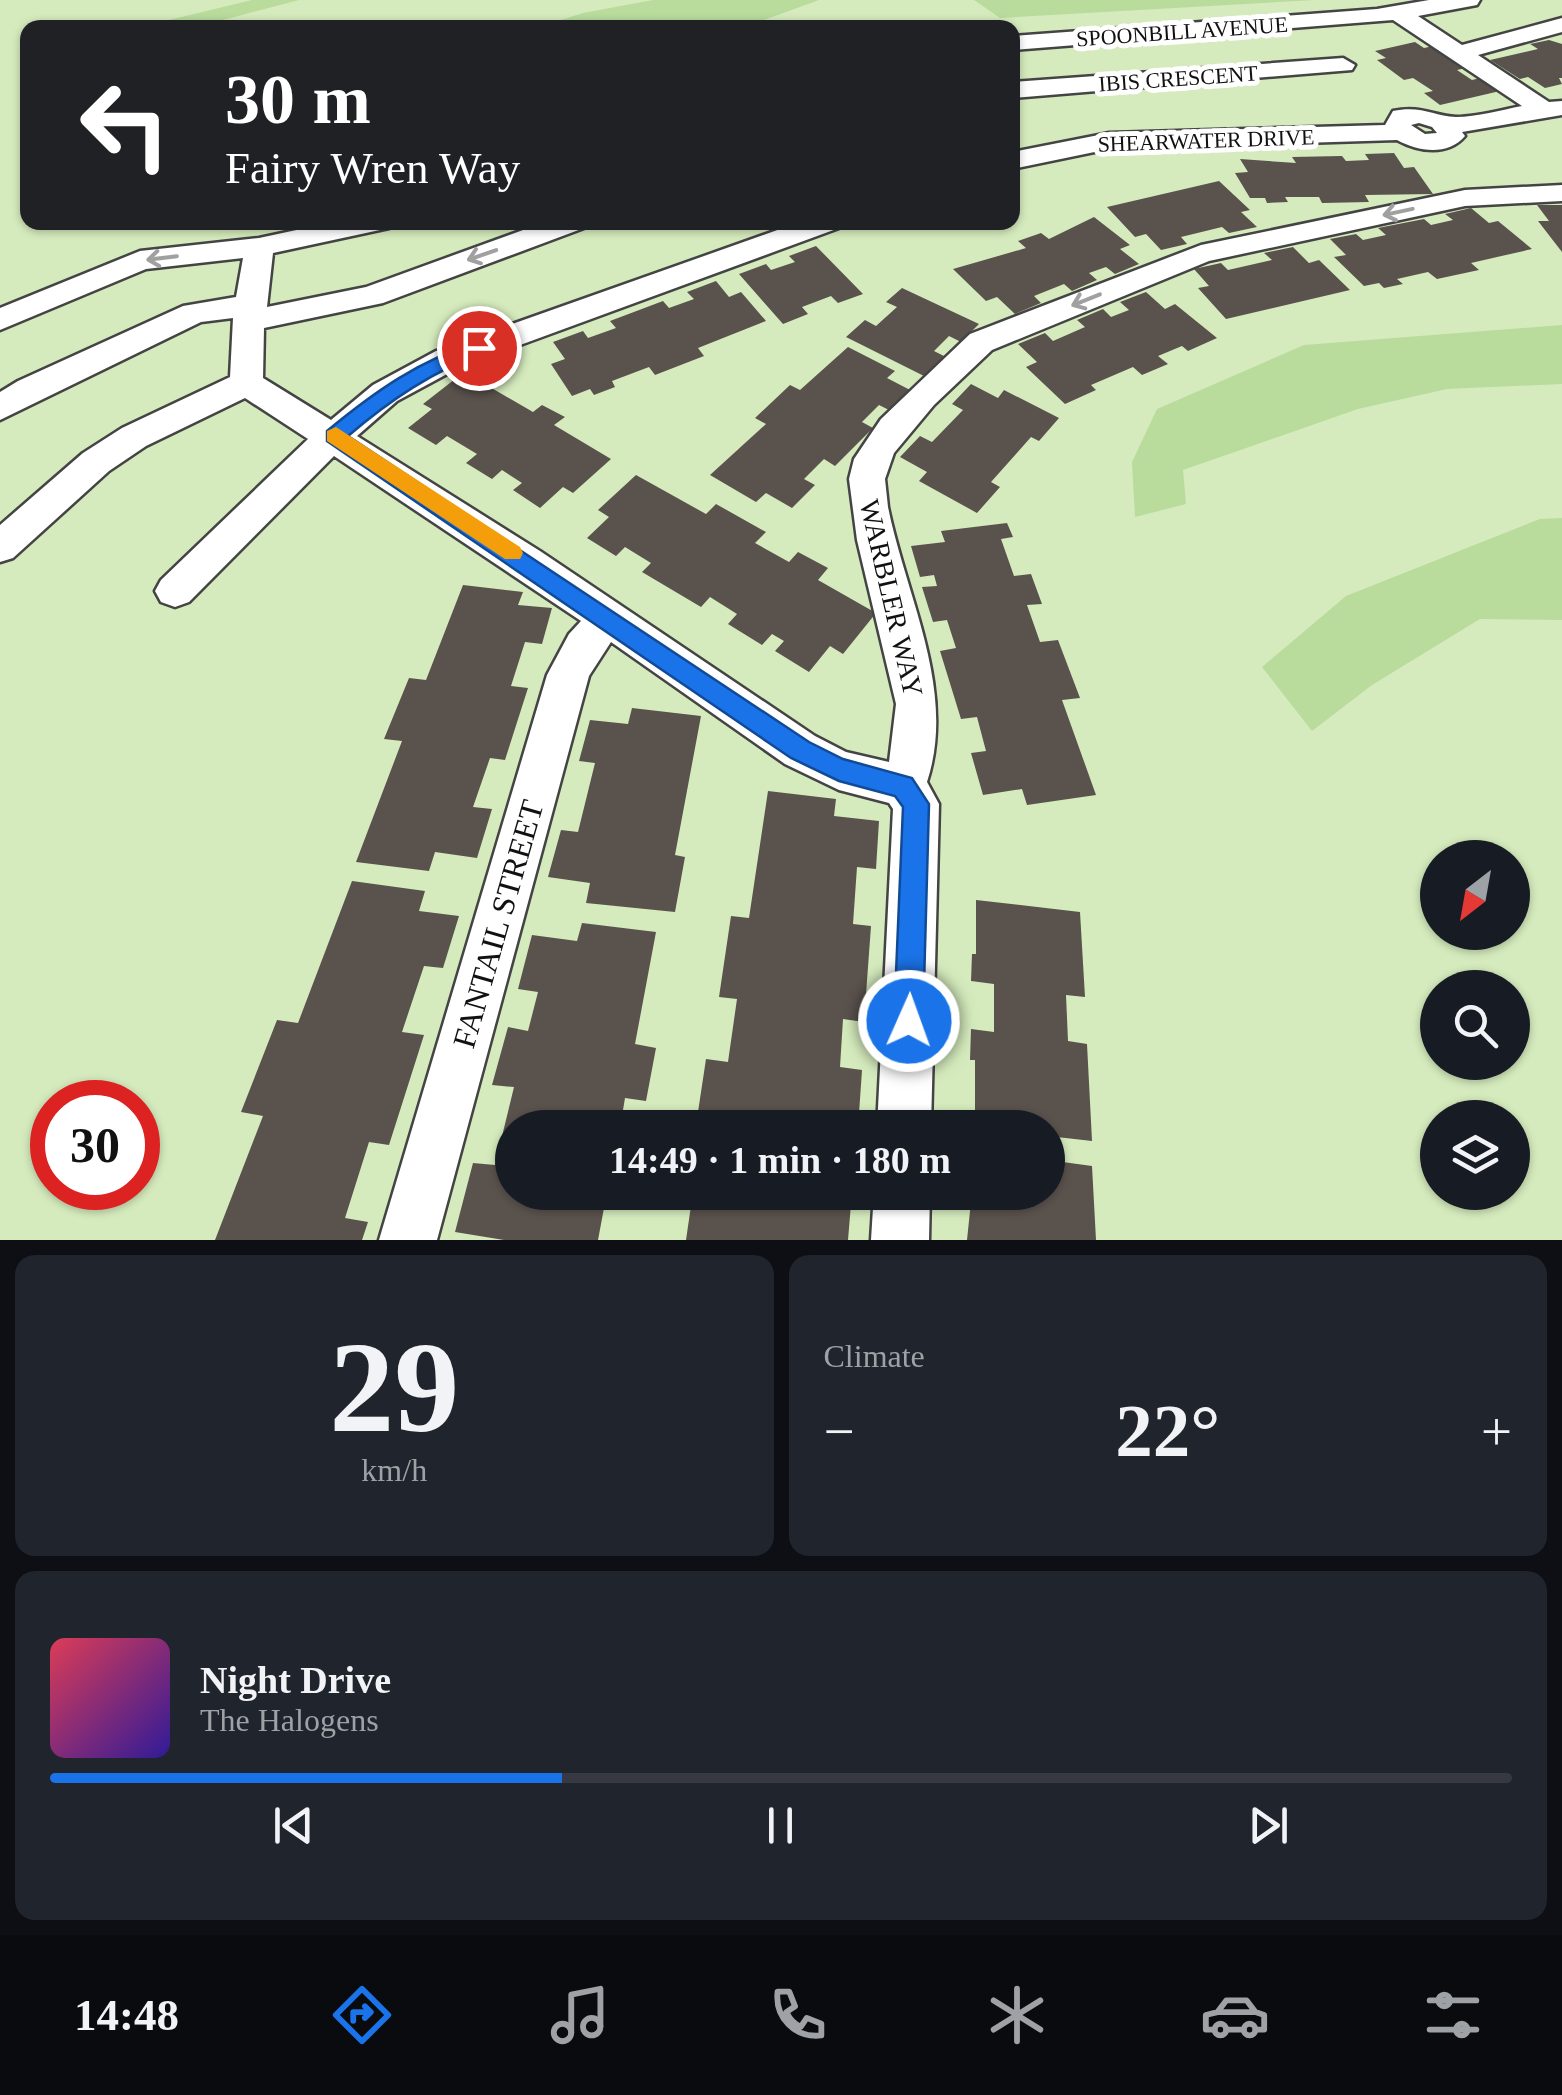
<!DOCTYPE html>
<meta charset="utf-8">
<style>
:root{--surface:#171b24;--page:#20242c;--text:#f1f3f6;--muted:#9ea1a6;--line:#363941;--accent:#1a73e8}
body{margin:0;font-family:Georgia,serif;background:var(--page);color:var(--text);height:100vh;display:flex;flex-direction:column;font-size:38px;white-space:nowrap}
*{box-sizing:border-box;margin:0}
p{font-size:32px;color:var(--muted)}
.icon{flex:none;width:55px;height:55px;fill:none;stroke:currentColor;stroke-width:2;stroke-linecap:round;stroke-linejoin:round}
.map{position:relative;height:1240px;overflow:hidden}
.side{display:flex;flex-direction:column;gap:15px;padding:15px;background:#0d0f14;flex:1}
.side>*{flex:none}
.hud{position:absolute;left:20px;top:20px;width:1000px;height:210px;border-radius:20px;box-shadow:0 2px 8px #0004;background:#202124;color:#fff;overflow:hidden}
.needle{width:65px;rotate:211deg}
.controls{position:absolute;left:1420px;top:840px;display:grid;gap:20px}
.controls a{display:grid;place-items:center;width:110px;height:110px;border-radius:50%;background:var(--surface);box-shadow:0 2px 8px #0004;font-size:50px}
.speed{position:absolute;left:30px;top:1080px;display:flex;gap:20px;font-size:50px;font-weight:700;text-align:center}
.speed>*{display:grid;place-content:center;width:130px;height:130px;border-radius:50%;background:var(--surface);box-shadow:0 2px 8px #0004;line-height:1}
.speed .limit{border:15px solid #d22;background:#fff;color:#111}
.pin{position:absolute;display:grid;place-items:center;width:85px;height:85px;color:#fff;margin:-42px;border:5px solid #fff;border-radius:50%;box-shadow:0 2px 10px #0007}
.me{position:absolute;width:110px;margin:-55px;rotate:2deg;stroke-linejoin:round;filter:drop-shadow(0 0 8px #0008)}
.turn{display:flex;align-items:center;gap:35px;height:210px;padding:0 40px;font-size:45px}
.turn .icon{width:130px;height:130px;stroke-width:2.5}
.turn b{display:block;font-size:70px;line-height:85px}
.big{font-size:75px;font-weight:600;line-height:1.1}
.side .card{flex:1;display:flex;flex-direction:column;justify-content:center;gap:15px;min-width:0;padding:0 35px;border-radius:20px;background:var(--page)}
.side .dial{align-items:center;gap:0}
.dial b{font-size:130px;line-height:1}
.song{display:flex;align-items:center;gap:30px}
.cover{width:120px;height:120px;border-radius:15px;background:linear-gradient(135deg,hsl(350 70% 55%),hsl(250 70% 35%))}
.played{height:10px;border-radius:5px;background:linear-gradient(90deg,var(--accent) 35%,var(--line) 35%)}
.keys{display:flex;justify-content:space-around;direction:ltr}
.heat{display:flex;justify-content:space-between;align-items:center;font-size:55px;direction:ltr}
.side .tiles{flex:1;display:grid;gap:15px;grid-template-columns:1fr 1fr}
.card:last-child{grid-column:span 2}
.trip{position:absolute;left:495px;top:1110px;width:570px;height:100px;border-radius:50px;background:var(--surface);box-shadow:0 2px 8px #0004;font-weight:600;line-height:100px;text-align:center}
.tabs{display:flex;height:160px;justify-content:space-around;align-items:center;background:#090b0e;color:var(--muted)}
.tabs .icon{width:70px;height:70px}
.tabs .current{color:var(--accent)}
.tabs b{font-size:45px;color:var(--text)}
.map>svg:first-child{display:block}
</style>
<div class="map">
<svg width="1562" height="1240" viewBox="0 0 1562 1240">
<rect width="100%" height="100%" fill="#fffdf5"/>
<path fill="#d5ebbd" fill-rule="evenodd" d="M0,0H1562V1240H0ZM28,28H1012V222H28ZM1438,858H1512V932H1438ZM1438,988H1512V1062H1438ZM52,1102H138V1188H52ZM1438,1118H1512V1192H1438ZM512,1128H1048V1192H512Z"/>
<g fill="#b9dc9c">
<path d="M252,0H299L196,27H140Z"/>
<path d="M653,0H819L745,27H539L583,13Z"/>
<path d="M974,0H1315L1000,18Z"/>
<path d="M1562,325V384L1447,389L1358,409L1183,470L1186,504L1135,517L1132,462L1157,409L1304,345Z"/>
<path d="M1562,518V620L1480,619L1372,685L1312,731L1262,667L1346,596L1540,519Z"/>
</g>
<g fill="#5a524d">
<path d="M1549,40L1562,44V78H1559L1562,84L1545,88L1528,77L1520,79L1490,60L1538,49L1530,44Z"/>
<path d="M1415,42L1424,48L1433,46L1466,68L1457,70L1472,80L1480,78L1500,91L1440,105L1424,93L1433,91L1413,78L1404,80L1377,60L1386,58L1375,51Z"/>
<path d="M1394,153L1404,168L1414,167L1433,194L1365,195L1369,202L1322,203L1319,197H1285L1288,202L1267,203L1265,198H1250L1235,173L1248,172L1240,159L1296,163L1292,157L1342,156L1346,161L1369,160L1365,154Z"/>
<path d="M1219,181L1250,210L1241,212L1257,227L1229,233L1222,227L1181,237L1187,244L1161,250L1146,234L1135,237L1107,207Z"/>
<path d="M1537,205H1562V252L1538,221H1549Z"/>
<path d="M1471,208L1489,223L1498,221L1532,249L1471,263L1479,270L1437,279L1428,272L1397,279L1403,284L1384,288L1379,283L1364,286L1334,257L1346,255L1330,239L1356,234L1363,240L1386,235L1378,228L1424,219L1431,225L1453,220L1445,214Z"/>
<path d="M1094,217L1130,245L1120,249L1139,264L1115,274L1106,267L1089,273L1097,280L1072,291L1064,284L1034,296L1041,303L1015,314L997,297L986,301L953,269L1026,248L1018,241L1041,233L1049,239Z"/>
<path d="M816,246L863,294L838,303L831,296L802,307L808,314L783,324L739,274L766,264L771,270L795,262L789,256Z"/>
<path d="M1293,247L1309,263L1319,260L1350,290L1226,319L1198,288L1209,286L1194,269L1221,263L1228,270L1272,260L1264,253Z"/>
<path d="M716,281L729,297L741,292L766,321L698,348L704,356L655,375L649,367L612,381L615,387L594,395L590,389L572,396L551,364L565,359L553,342L583,331L588,338L616,328L610,321L663,301L669,308L694,299L687,292Z"/>
<path d="M902,288L979,324L961,342L949,336L934,351L946,357L926,377L846,337L865,320L876,326L897,307L886,302Z"/>
<path d="M1146,292L1165,309L1175,304L1217,338L1188,351L1182,346L1158,356L1168,364L1142,375L1133,367L1091,385L1096,390L1065,404L1026,367L1037,362L1018,344L1045,333L1053,341L1085,327L1077,320L1103,309L1111,317L1129,310L1120,302Z"/>
<path d="M848,347L895,371L887,378L912,391L891,411L879,405L862,422L873,428L835,466L824,459L804,479L815,485L792,508L766,493L756,502L710,475L766,424L755,418L790,385L800,390Z"/>
<path d="M464,372L533,412L542,405L565,417L554,425L611,459L573,493L563,487L540,508L513,490L522,483L502,470L492,479L466,463L477,454L447,436L436,445L408,428L432,409L423,404Z"/>
<path d="M971,384L998,398L1004,390L1059,418L1039,441L1031,437L991,482L1000,487L977,513L919,481L927,472L900,457L920,436L932,442L963,410L952,404Z"/>
<path d="M636,475L706,514L716,504L766,532L755,543L789,562L798,552L828,568L818,580L876,613L843,654L830,646L809,672L775,651L784,641L772,634L762,645L728,624L737,614L710,597L701,607L642,572L651,563L625,547L616,556L587,538L609,517L598,510Z"/>
<path d="M1007,523L1013,537L1001,539L1014,576L1031,574L1042,604L1027,605L1040,642L1058,640L1080,698L1062,700L1096,795L1027,805L1022,789L983,795L971,753L986,751L977,717L961,719L940,651L956,648L947,620L933,622L922,587L937,586L934,575L920,577L911,546L945,542L941,531Z"/>
<path d="M463,585L523,592L518,605L552,608L542,644L525,642L511,686L528,688L505,760L490,758L473,807L492,809L477,858L435,852L429,871L356,862L402,741L384,739L409,678L426,680Z"/>
<path d="M632,708L701,716L675,855L685,857L675,912L586,903L590,883L548,877L561,830L578,832L595,763L579,761L590,720L628,724Z"/>
<path d="M768,791L836,799L834,816L879,821L876,869L857,867L853,924L871,926L864,1022L843,1019L840,1067L862,1070L858,1128H719L721,1115L698,1112L706,1059L728,1062L737,999L719,997L731,916L749,918Z"/>
<path d="M352,881L425,891L419,911L459,916L443,968L424,966L402,1032L424,1035L389,1145L369,1142L345,1218L368,1222L362,1240H215L263,1116L241,1112L277,1020L298,1023Z"/>
<path d="M976,900L1080,912L1085,997L1066,995L1068,1041L1087,1044L1092,1141L1048,1136V1128L975,1126V1060H970L971,1029L994,1032V984L971,981L972,954H976Z"/>
<path d="M582,923L656,932L635,1044L656,1048L646,1101L625,1098L620,1128H512V1192H607L598,1240H504L455,1232L473,1163L495,1165L514,1087L492,1085L508,1027L528,1031L538,992L518,989L532,935L577,941Z"/>
<path d="M1048,1160L1092,1166L1096,1240H967L972,1192H1048Z"/>
<path d="M693,1192H852L848,1240H686Z"/>
</g>
<g fill="none" stroke-linecap="round" stroke-linejoin="round">
<defs>
<g id="street">
<path d="M1429,0H1480L1477,5L1418,16L1462,45L1562,18V32L1478,55L1549,102L1562,101V115L1462,132L1465,136C1448,156 1419,152 1397,140L1109,149L1012,169V152L1109,133L1385,125L1393,111C1421,105 1433,116 1456,117C1477,117 1501,110 1522,106L1393,20L1012,50V36L1377,9ZM1419,123L1432,127L1437,133L1425,134L1411,125Z"/>
<path d="M1343,58L1355,65L1352,70L1012,98V82Z"/>
<path d="M1562,185V201L1465,206L1209,261L992,350L934,405L894,453L885,479L888,507C906,597 957,690 927,782L939,804L931,1128H877L893,809L889,803L839,790L785,764L611,642L589,676L437,1240H379L547,675L569,634L581,621L334,456L189,602L175,607L161,602L155,591L161,580L308,439L245,398L146,446L109,471L13,558L0,562V525L83,453L122,428L230,377L233,318L201,322L0,420V392L18,381L183,306L236,297L243,258L146,269L0,330V308L140,251L259,238L334,222H393L389,228L273,253L267,307L366,287L545,222H588L584,228L383,303L264,328L263,378L331,420L373,385L436,351L800,222H843L839,228L460,367L397,401L357,436L540,551L815,736L846,752L889,762L896,704L857,540L849,479L854,459L881,419L970,334L1201,245L1465,190Z"/>
<path d="M874,1192H930L929,1240H871Z"/>
</g>
</defs>
<use href="#street" stroke="#444" stroke-width="5"/>
<use href="#street" fill="#fff" fill-rule="evenodd"/>
</g>
<defs><path id="oneway-shaft" d="M-6 0H5M1.5-3L5.5 0L1.5 3" fill="none" stroke-width="1.6" stroke-linecap="round" stroke-linejoin="round" transform="scale(2.5)"/></defs>
<g stroke="#a0a0a0">
<use href="#oneway-shaft" transform="translate(1398 212) rotate(168)"/>
<use href="#oneway-shaft" transform="translate(482 255) rotate(161)"/>
<use href="#oneway-shaft" transform="translate(162 258) rotate(173)"/>
<use href="#oneway-shaft" transform="translate(1086 300) rotate(158)"/>
</g>
<path fill="#1a73e8" stroke="#114b97" stroke-width="2.5" d="M479,342L485,343V352C433,371 390,400 348,436L809,742L843,759L912,778L929,804L923,1021L919,1031L909,1035L898,1031L894,1021L903,807L895,796L839,781L791,758L327,441V431C373,393 420,359 479,342Z"/>
<path fill="#f59e0b" d="M336,427L520,547L523,553L520,559H505L327,441V431Z"/>
<g text-anchor="middle" stroke-width="10" stroke-linejoin="round" paint-order="stroke">
<g font-size="22" fill="#111" stroke="#fff">
<text transform="translate(1182 31) rotate(-4)" y="8">SPOONBILL AVENUE</text>
<text transform="translate(1178 78) rotate(-4)" y="8">IBIS CRESCENT</text>
<text transform="translate(1206 140) rotate(-2)" y="8">SHEARWATER DRIVE</text>
</g>
<g font-size="28" fill="#111" stroke="#fff">
<text transform="translate(892 598) rotate(77)" y="10">WARBLER WAY</text>
</g>
<g font-size="32" fill="#111" stroke="#fff">
<text transform="translate(498 924) rotate(-74)" y="11">FANTAIL STREET</text>
</g>
</g>
</svg>
<div class="controls">
<a><svg class="needle" viewBox="-14 -14 28 28"><path d="M0-13l5 13h-10z" fill="#e53935"/><path d="M0 13l5-13h-10z" fill="#9ea1a6"/></svg></a>
<a><svg class="icon" aria-label="search" viewBox="0 0 24 24"><circle cx="10" cy="10" r="6"/><path d="M15 15l6 6"/></svg></a>
<a><svg class="icon" aria-label="layers" viewBox="0 0 24 24"><path d="M12 4l9 5-9 5-9-5zM3 14l9 5 9-5"/></svg></a>
</div>
<div class="speed"><div class="limit">30</div></div>
<div class="pin" style="left:479px;top:348px;background:#d93025"><svg class="icon" aria-label="arrive" viewBox="0 0 24 24"><path d="M6 21V4h12l-3 4 3 4H6"/></svg></div>
<svg class="me" style="left:909px;top:1021px" viewBox="-20 -20 40 40"><circle r="17" fill="#1a73e8" stroke="#fff" stroke-width="3"/><path d="M0-11L8 9 0 5-8 9z" fill="#fff"/></svg>
<div class="trip">14:49 · 1 min · 180 m</div>
<div class="hud">
<div class="turn"><svg class="icon" aria-label="left" viewBox="0 0 24 24"><path d="M17 20v-9H6M10 6l-5 5 5 5"/></svg><div><b>30 m</b>Fairy Wren Way</div></div>
</div>
</div>
<section class="side">
<div class="tiles">
<div class="card dial"><b>29</b><p>km/h</p></div>
<div class="card"><p>Climate</p>
<div class="heat"><a>−</a><b class="big">22°</b><a>+</a></div>
</div>
<div class="card">
<div class="song"><i class="cover"></i><div><b>Night Drive</b><p>The Halogens</p></div></div>
<div class="played"></div>
<div class="keys"><svg class="icon" aria-label="previous" viewBox="0 0 24 24"><path d="M18 5L8 12l10 7zM5 5v14"/></svg><svg class="icon" aria-label="pause" viewBox="0 0 24 24"><path d="M8 5v14M16 5v14"/></svg><svg class="icon" aria-label="next" viewBox="0 0 24 24"><path d="M6 5l10 7-10 7zM19 5v14"/></svg></div>
</div>
</div>
</section>
<nav class="tabs">
<b>14:48</b>
<svg class="icon current" aria-label="directions" viewBox="0 0 24 24"><path d="M12 3l9 9-9 9-9-9zM9 14v-3h6M13 9l2 2-2 2"/></svg>
<svg class="icon" aria-label="music" viewBox="0 0 24 24"><path d="M9 18V5l10-2v13"/><circle cx="6" cy="18" r="3"/><circle cx="16" cy="16" r="3"/></svg>
<svg class="icon" aria-label="phone" viewBox="0 0 24 24"><path d="M5 4h4l2 5-3 2q2 4 5 5l2-3 5 2v4C11 20 4 13 5 4z"/></svg>
<svg class="icon" aria-label="climate" viewBox="0 0 24 24"><path d="M12 3v18M4 7l16 10M4 17L20 7"/></svg>
<svg class="icon" aria-label="car" viewBox="0 0 24 24"><path d="M5 17H2v-5l4-1 3-4h7l3 4 3 1v5h-3M9 17h6M6 11h13"/><circle cx="7" cy="17" r="2"/><circle cx="17" cy="17" r="2"/></svg>
<svg class="icon" aria-label="filters" viewBox="0 0 24 24"><path d="M4 7h16M4 17h16"/><circle cx="9" cy="7" r="2"/><circle cx="15" cy="17" r="2"/></svg>
</nav>
